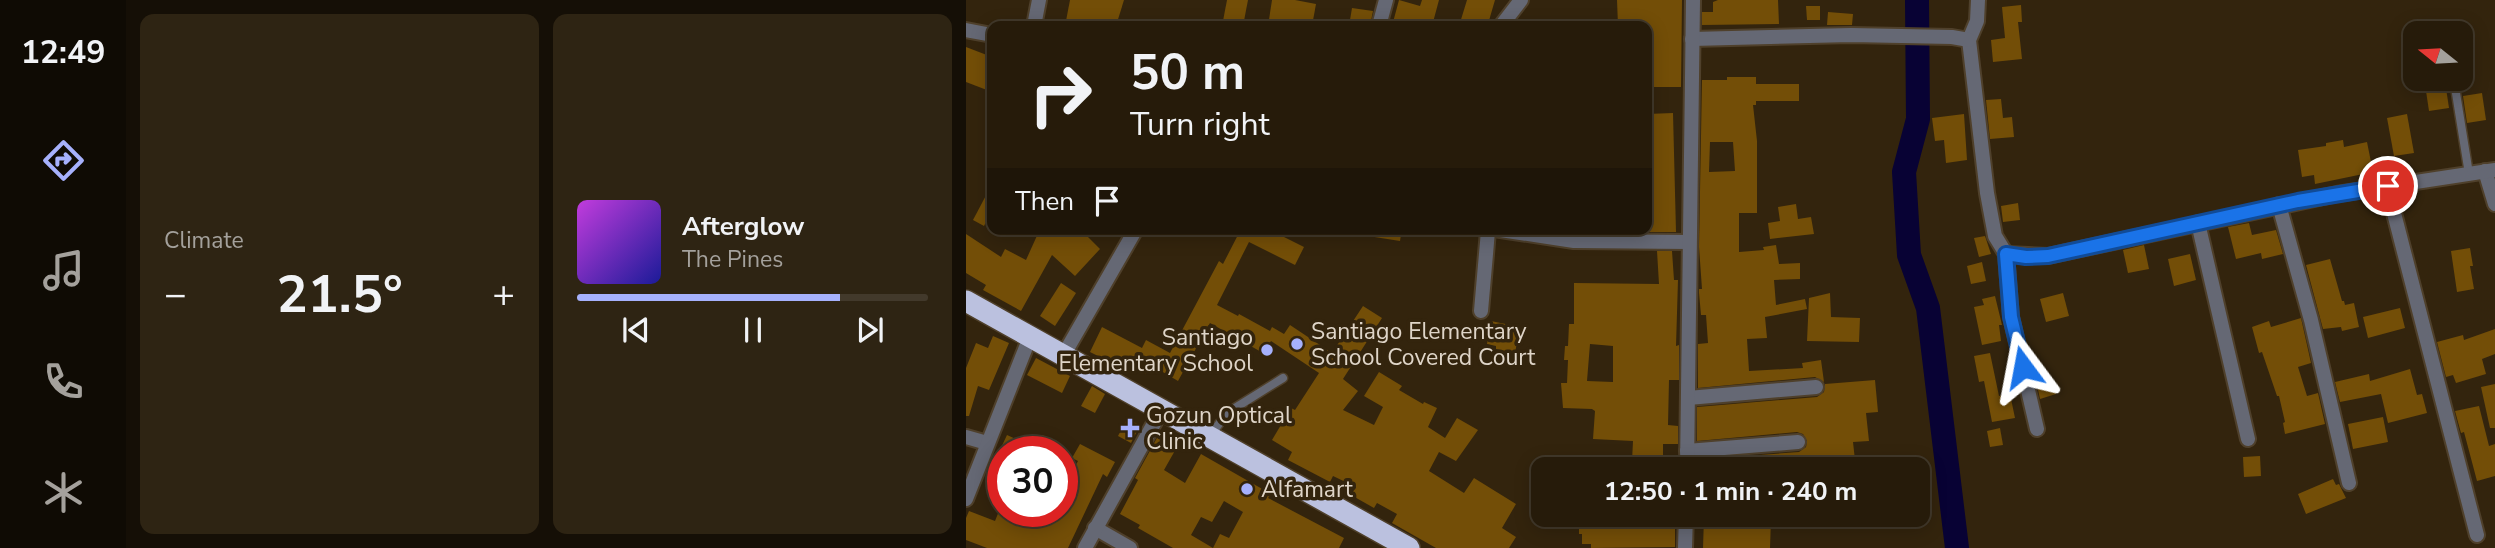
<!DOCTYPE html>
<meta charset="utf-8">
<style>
:root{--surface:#261b0a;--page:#2e2413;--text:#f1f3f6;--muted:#a4a19c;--line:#42392b;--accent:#a6b1fc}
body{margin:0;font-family:"Nunito Sans",sans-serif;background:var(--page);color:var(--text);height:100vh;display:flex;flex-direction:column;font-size:26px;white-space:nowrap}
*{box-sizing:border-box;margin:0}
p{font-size:23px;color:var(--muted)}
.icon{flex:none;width:38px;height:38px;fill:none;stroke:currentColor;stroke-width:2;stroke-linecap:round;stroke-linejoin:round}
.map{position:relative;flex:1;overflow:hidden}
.side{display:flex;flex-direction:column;gap:14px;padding:14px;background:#150f06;width:840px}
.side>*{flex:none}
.guide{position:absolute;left:21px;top:21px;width:665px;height:214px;border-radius:14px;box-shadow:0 4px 18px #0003,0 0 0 2px var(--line);background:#261b0a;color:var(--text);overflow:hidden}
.needle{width:46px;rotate:288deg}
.buttons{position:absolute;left:1437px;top:21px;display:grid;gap:14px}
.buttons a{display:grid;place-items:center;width:70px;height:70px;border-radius:14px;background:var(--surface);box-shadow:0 4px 18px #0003,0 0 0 2px var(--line);font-size:35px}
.speed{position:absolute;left:21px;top:436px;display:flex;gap:14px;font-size:35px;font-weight:700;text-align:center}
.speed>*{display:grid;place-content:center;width:91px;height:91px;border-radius:50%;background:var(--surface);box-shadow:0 4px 18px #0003,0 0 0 2px var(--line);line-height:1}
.speed .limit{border:10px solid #d22;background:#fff;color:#111}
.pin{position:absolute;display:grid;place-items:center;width:60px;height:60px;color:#fff;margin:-30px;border:4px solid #fff;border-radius:50%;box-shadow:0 2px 7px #0007}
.me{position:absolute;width:77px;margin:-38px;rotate:347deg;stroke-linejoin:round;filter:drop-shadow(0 0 5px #0008)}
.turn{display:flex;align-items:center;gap:24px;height:147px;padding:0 28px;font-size:32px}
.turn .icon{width:91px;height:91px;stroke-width:2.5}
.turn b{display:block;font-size:49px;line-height:60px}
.then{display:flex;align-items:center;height:66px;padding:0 28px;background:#0003;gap:14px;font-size:26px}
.big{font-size:52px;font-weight:700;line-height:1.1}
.side .widget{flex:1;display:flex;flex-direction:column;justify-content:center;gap:10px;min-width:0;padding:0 24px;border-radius:14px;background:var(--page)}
.song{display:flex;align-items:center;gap:21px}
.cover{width:84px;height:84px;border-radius:10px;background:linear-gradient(135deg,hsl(290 70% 55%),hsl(240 70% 35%))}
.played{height:7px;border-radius:4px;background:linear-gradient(90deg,var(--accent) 75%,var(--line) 75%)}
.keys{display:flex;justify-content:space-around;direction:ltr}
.heat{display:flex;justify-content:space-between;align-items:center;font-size:38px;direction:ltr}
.side .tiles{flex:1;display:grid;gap:14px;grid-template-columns:repeat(2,1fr)}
.trip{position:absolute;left:565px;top:457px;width:399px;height:70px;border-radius:14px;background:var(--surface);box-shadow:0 4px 18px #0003,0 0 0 2px var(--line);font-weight:700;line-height:70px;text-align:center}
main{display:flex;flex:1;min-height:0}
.menu{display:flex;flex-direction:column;width:126px;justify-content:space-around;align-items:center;background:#0f0b04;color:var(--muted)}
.menu .icon{width:49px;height:49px}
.menu .current{color:var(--accent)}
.menu b{font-size:32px;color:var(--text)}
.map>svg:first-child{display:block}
</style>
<main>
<nav class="menu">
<b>12:49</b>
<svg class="icon current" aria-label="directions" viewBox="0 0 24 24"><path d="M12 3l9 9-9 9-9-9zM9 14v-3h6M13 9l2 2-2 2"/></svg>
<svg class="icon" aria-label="music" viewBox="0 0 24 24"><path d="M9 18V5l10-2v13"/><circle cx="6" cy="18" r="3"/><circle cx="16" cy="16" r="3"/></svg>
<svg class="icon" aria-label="phone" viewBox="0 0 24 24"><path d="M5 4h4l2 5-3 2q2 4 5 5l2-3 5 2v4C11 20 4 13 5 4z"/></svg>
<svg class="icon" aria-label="climate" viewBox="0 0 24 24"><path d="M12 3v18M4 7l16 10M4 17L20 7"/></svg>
</nav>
<section class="side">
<div class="tiles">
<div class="widget"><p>Climate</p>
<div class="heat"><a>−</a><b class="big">21.5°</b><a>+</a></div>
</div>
<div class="widget">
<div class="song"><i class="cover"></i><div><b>Afterglow</b><p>The Pines</p></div></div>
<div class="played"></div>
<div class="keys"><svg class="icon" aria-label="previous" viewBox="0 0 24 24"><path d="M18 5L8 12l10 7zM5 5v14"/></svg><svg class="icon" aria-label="pause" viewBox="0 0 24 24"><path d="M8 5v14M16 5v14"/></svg><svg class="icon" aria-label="next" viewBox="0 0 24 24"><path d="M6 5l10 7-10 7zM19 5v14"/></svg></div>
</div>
</div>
</section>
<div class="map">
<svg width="1529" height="548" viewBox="0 0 1529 548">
<rect width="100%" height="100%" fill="#33240d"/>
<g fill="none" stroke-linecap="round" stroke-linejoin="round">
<path stroke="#080234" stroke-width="24" d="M951,0L952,119L938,172L943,255L962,308L991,548"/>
</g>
<g fill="#734e07" fill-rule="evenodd">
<path d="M104,0H158L150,26H99Z"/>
<path d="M261,0H282L277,26H256Z"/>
<path d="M306,0H329L350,4L346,26H302Z"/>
<path d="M433,0L454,6L456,0H473L466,26H426Z"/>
<path d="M501,0H529L522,24L517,23L516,26H493Z"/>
<path d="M651,0H716L715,87H681V26H652Z"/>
<path d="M752,0H812L813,24L736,25V12H747V2Z"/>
<path d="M1055,5L1056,22H1052L1056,59L1027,62L1025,40L1039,38L1036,7Z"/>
<path d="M840,6H854V20H841Z"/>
<path d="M386,8L407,11L404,26H383Z"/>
<path d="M862,12L887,14L886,25H861Z"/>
<path d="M0,47L26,57V92L0,82Z"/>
<path d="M761,77H790V84H833V101H790V105H787L791,141V213H773V252L798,250L797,247L810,245L813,264L834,263V279L808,280L810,305L839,299L841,309L799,317L801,338L781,339L783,371L837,368L836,363L855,360L858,382L849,377L732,388V344L742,343L740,315H735L733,293V289H736L733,247L736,80H761ZM744,142H767L769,171L743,172Z"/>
<path d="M1480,88L1483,108L1463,111L1460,91Z"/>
<path d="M1516,93L1520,120L1501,123L1497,96Z"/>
<path d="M1035,99L1037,118L1046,117L1048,137L1024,139L1020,100Z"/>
<path d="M707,113L710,232H681V114Z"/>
<path d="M998,114L1001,160L980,163L978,140L969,141L966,118Z"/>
<path d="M1441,114L1448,153L1428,156L1421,118Z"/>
<path d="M1377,140L1378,147L1401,142L1407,172L1349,184L1348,175L1336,177L1332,150L1360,146V143Z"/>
<path d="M26,184V210L18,226L7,220Z"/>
<path d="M1052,203L1054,220L1037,222L1035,206Z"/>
<path d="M830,204L832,219L845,217L848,234L804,239L802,223L814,221L812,207Z"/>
<path d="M1283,223L1286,235L1310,230L1317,254L1296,259L1295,253L1270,259L1262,227Z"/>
<path d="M74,229H114L134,249L109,276L86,255L55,311L17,290L20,285L0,273V234L35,257L39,249L60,260Z"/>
<path d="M275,229H302L338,247L329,265L283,242L251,305L272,316L273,314L304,331L306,327L318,334L324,325L366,353L397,306L416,318L377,379L392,391L377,410L408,425L417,407L398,396L413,372L436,386L433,390L457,404L458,402L471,408L462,427L479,438L491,418L512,430L490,461L473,452L463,471L498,493L508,478L550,504L536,528L550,537L543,548H470L426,523L431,514L411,503L408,508L385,495L390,487L367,476L364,482L322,460L326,452L306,440L325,408L329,410L353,373L305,341L297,353L244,323L212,381L185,365L180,374L148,357L146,363L124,352L136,327L176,348L180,340L204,353L253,261L257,264Z"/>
<path d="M402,229H436L434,241L402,236Z"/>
<path d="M1019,236L1025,254L1013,257L1008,238Z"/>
<path d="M1178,245L1183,269L1162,273L1157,250Z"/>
<path d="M1504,248L1507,266H1504L1508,289L1491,292L1485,251Z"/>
<path d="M691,251H706L708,280H712L710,346L713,345V380H703L702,425L712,426V444H697V462L666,461L667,441L627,439L629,411L626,409L597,408L595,383H601L602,360H598L599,346H602L603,324H608V283L693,284ZM624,344L647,346V382L621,381Z"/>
<path d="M1224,254L1230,280L1208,286L1202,259Z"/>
<path d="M1364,259L1376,301H1378L1379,305L1388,303L1393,327L1376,331L1375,327L1357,329L1340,265Z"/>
<path d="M1016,262L1020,281L1005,284L1001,266Z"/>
<path d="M95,283L110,293L89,326L74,316Z"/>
<path d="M864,293L865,317L894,318L893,342L841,341L843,298Z"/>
<path d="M1097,293L1103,316L1080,322L1074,299Z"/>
<path d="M1029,296L1036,325H1033L1035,341L1016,345L1008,307L1018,305L1016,299Z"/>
<path d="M1434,308L1439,328L1402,338L1397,317Z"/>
<path d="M1335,318L1345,363L1332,367L1341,396L1352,393L1359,424L1319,434L1317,423L1319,422L1313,396H1311L1296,352L1293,353L1286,327L1303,321L1305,327Z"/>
<path d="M525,321L554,327L549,353L530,349V346L521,344Z"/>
<path d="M1529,329V354L1516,359L1520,374L1490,383L1487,375L1480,377L1471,342L1497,335L1498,340Z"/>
<path d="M27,336L43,343L23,390L12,386L3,416H0V368L10,343L22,348Z"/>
<path d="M1024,353L1033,396L1044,394L1049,418L1026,422L1018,381L1013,382L1008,356Z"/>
<path d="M70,358L104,376L96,393L61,375Z"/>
<path d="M1444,369L1451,395L1456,394L1461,413L1422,423L1415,394L1374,402L1369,382L1403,374L1404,381Z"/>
<path d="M909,380L912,412L900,413L903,441L887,442L890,469H834L833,459L773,463V468L738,469V459L833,452L840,447L841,441L837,434L831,432L731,441V407L851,397L858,392L859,384Z"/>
<path d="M1085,380L1090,394L1074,399L1071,385Z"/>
<path d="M1529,384V428H1524L1515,387Z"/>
<path d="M126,386L139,394L129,413L115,406Z"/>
<path d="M1513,406L1523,446L1529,444V476L1511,481L1498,432L1495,433L1489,411Z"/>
<path d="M1417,417L1422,442L1387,449L1382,424Z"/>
<path d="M161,419L174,425L165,443L152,436Z"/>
<path d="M1034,428L1037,445L1024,447L1021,431Z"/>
<path d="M41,435L70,448L76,435L87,439L81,452H33Z"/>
<path d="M192,436L211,447L198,470L219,483L235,454L305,494L302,498L378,538L373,548H207L172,528L174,525L154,514L172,480L169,478ZM258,501L277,512L263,538L254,534L247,548L225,535L235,517L246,522Z"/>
<path d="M114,444L149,462L141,477L137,474L102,548H21L0,540V518L3,511L29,521L33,511H96V491L112,461L106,458Z"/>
<path d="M1294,456L1295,476L1278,477L1277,457Z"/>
<path d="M1367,479L1370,485L1373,484L1380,498L1340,514L1332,494Z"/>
<path d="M613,514H633L635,527L663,526V519L674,518V514H709V547L625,548V544H616V534H613Z"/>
<path d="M738,516L805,519L804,548H737Z"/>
</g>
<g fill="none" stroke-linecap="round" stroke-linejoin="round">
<defs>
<g id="lane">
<path d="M1489,87L1503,174"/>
<path d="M244,436L261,413L317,378"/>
</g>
<g id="street">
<path d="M1012,0L1011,21L1003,40L1021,193L1029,236L1040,254L1045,317L1071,429"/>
<path d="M68,26L73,0"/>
<path d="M413,26L420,0"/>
<path d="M535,26L555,0"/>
<path d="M0,30L26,35"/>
<path d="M726,39L885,35L986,37L1003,40"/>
<path d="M1519,171L1529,204"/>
<path d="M1421,186L1511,535"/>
<path d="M1313,205L1345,320L1383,483"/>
<path d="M1232,223L1282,439"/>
<path d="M528,229L608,241L723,242"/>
<path d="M1040,254L1082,256L1371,194L1529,170"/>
<path d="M515,311L522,231L525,229"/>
<path d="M97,356L170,229"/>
<path d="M722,398L850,387"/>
<path d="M0,437L21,443"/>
<path d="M721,451L832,442"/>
<path d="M721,469L727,0"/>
<path d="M0,499L64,337"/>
<path d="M129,528L164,548"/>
<path d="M119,548L196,409"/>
<path d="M719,548L720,514"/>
</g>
<path id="highway" d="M0,301L443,548"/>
</defs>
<use href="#lane" stroke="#4f402b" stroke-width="11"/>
<use href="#street" stroke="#4f402b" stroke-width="18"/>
<use href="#highway" stroke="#4f402b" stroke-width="24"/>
<use href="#lane" stroke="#656874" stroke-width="8"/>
<use href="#street" stroke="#656874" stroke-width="14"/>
<use href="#highway" stroke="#bbc1df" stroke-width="21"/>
</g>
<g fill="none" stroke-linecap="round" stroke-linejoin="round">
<defs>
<path id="route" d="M1057,367L1045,317L1040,254L1060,257L1082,256L1332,201L1422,186"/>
</defs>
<use href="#route" stroke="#114b97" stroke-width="18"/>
<use href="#route" stroke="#1a73e8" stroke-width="12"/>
</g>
<g fill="#a6b1fc" stroke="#33240d" stroke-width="2.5">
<circle cx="331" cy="344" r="7"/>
<circle cx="301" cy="350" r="7"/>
<path d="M160.5 417.5h7v7h7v7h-7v7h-7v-7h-7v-7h7z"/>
<circle cx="281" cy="489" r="7"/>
</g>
<g text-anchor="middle" stroke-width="7" stroke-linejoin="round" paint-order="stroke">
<g font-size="23" fill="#dfd5c8" stroke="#33240d" text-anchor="start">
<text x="345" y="339">Santiago Elementary<tspan x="345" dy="26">School Covered Court</tspan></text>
<text x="287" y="345" text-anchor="end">Santiago<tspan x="287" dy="26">Elementary School</tspan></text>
<text x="180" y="423">Gozun Optical<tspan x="180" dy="26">Clinic</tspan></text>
<text x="295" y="497">Alfamart</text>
</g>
</g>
</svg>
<div class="buttons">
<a><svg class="needle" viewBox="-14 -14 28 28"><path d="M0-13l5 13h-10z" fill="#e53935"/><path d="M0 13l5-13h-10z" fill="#a4a19c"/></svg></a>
</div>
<div class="speed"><div class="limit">30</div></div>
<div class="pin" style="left:1422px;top:186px;background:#d93025"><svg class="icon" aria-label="arrive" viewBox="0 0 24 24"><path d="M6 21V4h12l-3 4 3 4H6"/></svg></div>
<svg class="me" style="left:1057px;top:367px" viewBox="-20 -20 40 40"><path d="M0-17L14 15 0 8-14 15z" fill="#1a73e8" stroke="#fff" stroke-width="4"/></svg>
<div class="trip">12:50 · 1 min · 240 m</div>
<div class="guide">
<div class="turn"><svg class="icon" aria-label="right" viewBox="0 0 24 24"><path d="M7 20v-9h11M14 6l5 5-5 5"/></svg><div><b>50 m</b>Turn right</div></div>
<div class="then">Then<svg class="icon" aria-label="arrive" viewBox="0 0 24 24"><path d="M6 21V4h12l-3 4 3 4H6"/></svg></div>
</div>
</div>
</main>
